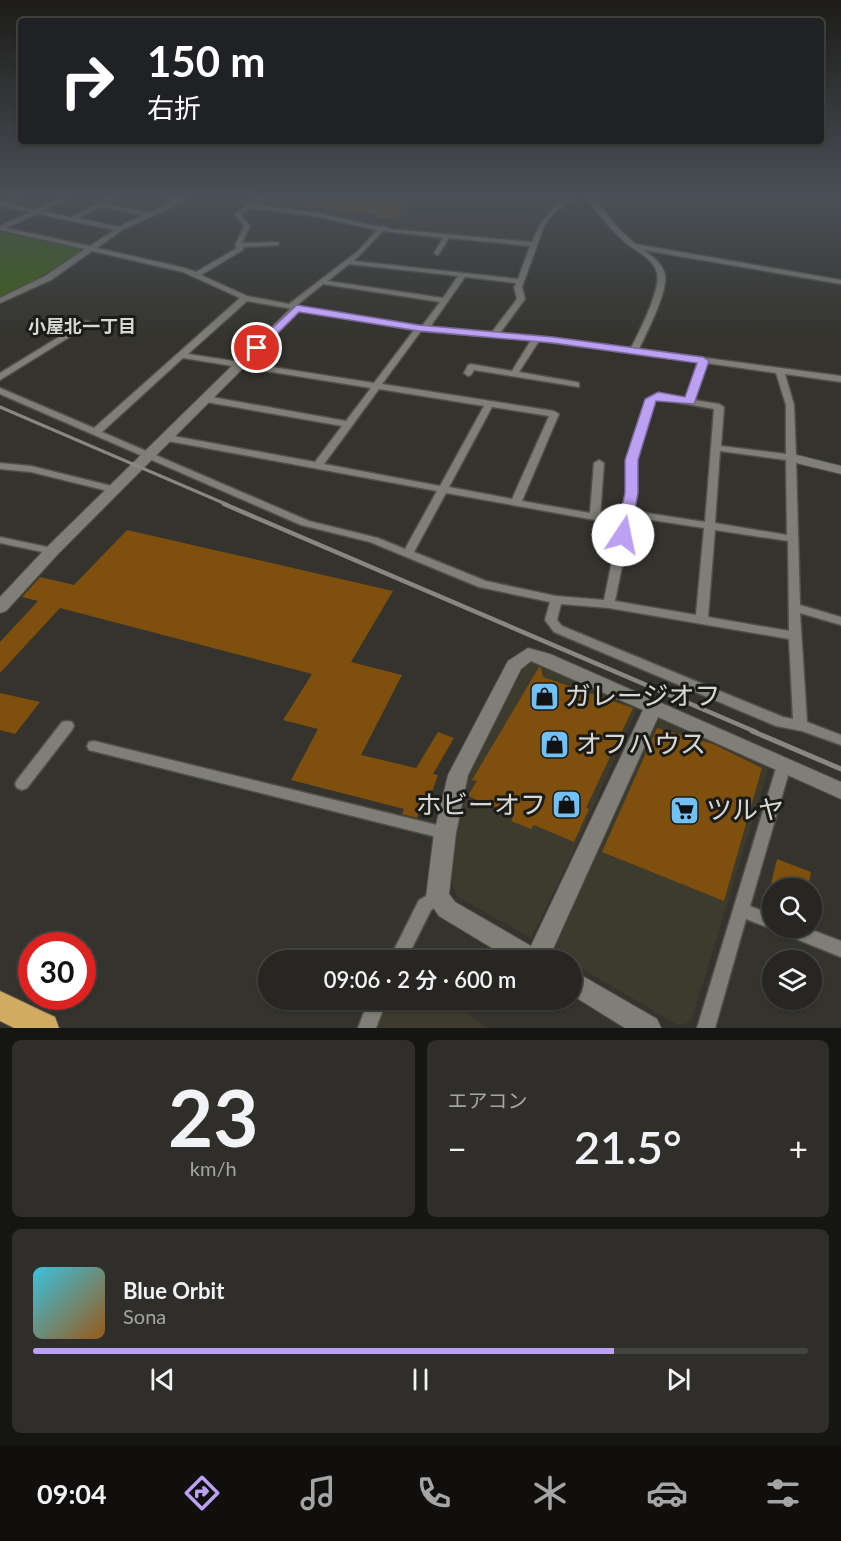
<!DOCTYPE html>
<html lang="ja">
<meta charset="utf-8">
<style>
:root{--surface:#272622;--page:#2f2e2a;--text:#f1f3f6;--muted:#a4a5a5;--line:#434340;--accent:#bca0f2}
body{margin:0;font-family:Lato,"Noto Sans JP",sans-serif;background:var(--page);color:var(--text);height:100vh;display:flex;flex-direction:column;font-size:22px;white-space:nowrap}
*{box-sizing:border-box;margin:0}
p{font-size:20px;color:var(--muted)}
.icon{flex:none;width:33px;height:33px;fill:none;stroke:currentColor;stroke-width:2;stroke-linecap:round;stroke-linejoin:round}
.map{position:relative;height:1028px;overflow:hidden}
.sheet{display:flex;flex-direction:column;gap:12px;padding:12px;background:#151513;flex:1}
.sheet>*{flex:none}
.hud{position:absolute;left:18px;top:18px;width:806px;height:126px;border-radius:6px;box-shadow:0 2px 4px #0004,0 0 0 2px var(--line);background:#202124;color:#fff;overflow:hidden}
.buttons{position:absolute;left:762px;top:878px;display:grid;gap:12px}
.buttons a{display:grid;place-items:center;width:60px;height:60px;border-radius:50%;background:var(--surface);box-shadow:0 2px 4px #0004,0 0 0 2px var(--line);font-size:30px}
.speed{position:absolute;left:18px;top:932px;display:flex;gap:12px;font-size:30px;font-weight:700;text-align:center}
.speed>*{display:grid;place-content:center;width:78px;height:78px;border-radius:50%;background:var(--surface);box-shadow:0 2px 4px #0004,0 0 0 2px var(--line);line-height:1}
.speed .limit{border:9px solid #d22;background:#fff;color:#111}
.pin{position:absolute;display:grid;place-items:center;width:51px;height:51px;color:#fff;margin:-26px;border:3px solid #fff;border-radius:50%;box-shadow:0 2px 6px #0007}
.me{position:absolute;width:66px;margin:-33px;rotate:11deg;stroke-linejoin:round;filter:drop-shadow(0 0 4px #0008)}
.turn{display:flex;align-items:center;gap:21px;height:126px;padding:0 30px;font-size:27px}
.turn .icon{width:78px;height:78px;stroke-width:2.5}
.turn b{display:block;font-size:42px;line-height:51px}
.big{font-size:45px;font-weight:600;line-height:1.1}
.sheet .widget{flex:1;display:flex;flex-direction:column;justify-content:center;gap:9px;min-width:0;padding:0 21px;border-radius:9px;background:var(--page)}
.sheet .dial{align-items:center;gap:0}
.dial b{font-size:78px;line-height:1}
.song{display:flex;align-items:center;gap:18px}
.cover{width:72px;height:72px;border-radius:9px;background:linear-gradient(135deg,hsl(190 70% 55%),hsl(30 70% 35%))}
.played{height:6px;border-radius:3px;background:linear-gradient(90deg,var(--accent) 75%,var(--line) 75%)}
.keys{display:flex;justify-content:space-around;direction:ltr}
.heat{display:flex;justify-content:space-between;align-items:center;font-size:33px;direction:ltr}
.sheet .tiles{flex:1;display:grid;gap:12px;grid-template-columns:1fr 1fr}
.widget:last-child{grid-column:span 2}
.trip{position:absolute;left:258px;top:950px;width:324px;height:60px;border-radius:30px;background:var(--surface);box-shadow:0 2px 4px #0004,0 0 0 2px var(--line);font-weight:600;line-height:60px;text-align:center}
.tab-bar{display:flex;height:96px;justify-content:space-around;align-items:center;background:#100f0e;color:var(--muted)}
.tab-bar .icon{width:42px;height:42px}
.tab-bar .selected{color:var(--accent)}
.tab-bar b{font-size:27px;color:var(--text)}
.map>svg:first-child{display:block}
</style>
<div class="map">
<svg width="841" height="1028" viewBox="0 0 841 1028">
<rect width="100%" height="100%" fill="#34332d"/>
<g fill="#3d3a2e">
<path d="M271,196H550L563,200L546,214L531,241L528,242L409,231L321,214L258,205Z"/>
<path d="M528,660L633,705L637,709L570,859L531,938L458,897L452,884V868L464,785L473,762Z"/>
<path d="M658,718H666L765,763L768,771L691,1022L678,1025L572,963V960H566L553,952Z"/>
<path d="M385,999H445L489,1028H375Z"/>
</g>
<path fill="#3b6014" d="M0,232L80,249V252L32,282L0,297Z"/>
<g fill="#7e4f0d">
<path d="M305,196L386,199L388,196H409L396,218L374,217L376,214L297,206Z"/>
<path d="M127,530L393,591L351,662L402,675L361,755L416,768L438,732L454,738L433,774L438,775L432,792L427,791L417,818L402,814L404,809L291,780L318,729L283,720L312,674L60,608L0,673V642L38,601L22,597L40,577L74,585Z"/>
<path d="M539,667L541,668L543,677L633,708L586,808L589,809L574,842L534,825L531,829L511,821L514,815L468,796L477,781L472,780Z"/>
<path d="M0,693L40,702L15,734L0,730Z"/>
<path d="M657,728L713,744L762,768L724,901L602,852Z"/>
<path d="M777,859L811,872L808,888H770Z"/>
</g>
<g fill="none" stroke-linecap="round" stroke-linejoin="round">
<defs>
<g id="street">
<path d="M18,196H27L11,204L36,210L65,196H74L43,211L71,217L113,196H122L107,204L149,213L173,201L155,196L179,199L183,196H192L183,202L122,230L97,248L185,268L196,272L237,248L235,245L244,226L234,214L262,196H270L257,205L318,213L380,227L383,226L390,229L532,242C539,223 548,212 563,200L554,196H565L571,199L552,215L544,226L522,287L525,299L500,333L537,336L631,348C639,332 661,290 657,273C654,259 637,252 627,244C612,232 601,216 589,202L586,196H592L616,226L635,244L841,280V284L643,250C652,256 662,263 665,274C668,292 647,332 639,349L841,376V382L785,374L794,405L796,456L798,458L796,460L800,605L841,617V625L800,613L807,722L841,735V745L802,731L776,726L554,632L545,620L550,602L479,587L370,542L301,525L0,394V388L94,428L240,298L183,272L92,251L51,280L0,303V298L45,276L85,249L0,230V226L30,212L0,206V202L4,203ZM102,207L143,215L119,227L78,218ZM252,208L318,217L377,230L358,251L289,304L247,296L201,275L243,250V247L279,245V243L277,242L242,243L250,226L241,214ZM37,214L114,230L90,246L6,228ZM383,231L443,238L434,253L437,255L439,254L449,238L530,246L518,279L354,261ZM349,264L458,276L443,298L328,281ZM465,277L516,283L514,287L517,299L492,332L430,327ZM323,284L440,302L422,326L296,306ZM247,301L414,330L374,383L188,354ZM421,331L531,340L512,371L471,364L468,365L464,373L468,376L471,375L474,370L579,387V383L576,382L519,372L539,341L698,362L686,398L658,393L647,399L627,460L626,493L604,600L556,596L486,581L414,552L446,493L595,520L599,519L600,517L604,463L599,460L594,463L590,513L522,501L559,414L554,411L382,384ZM183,358L371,388L346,421L206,396L202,399L206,402L342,426L315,462L168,435L163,438L168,441L437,491L405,549L378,538L309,521L102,432ZM706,363L776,373L786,405V454L721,446L724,407L719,404L694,400ZM379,389L484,406L440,486L324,464ZM659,399L714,409L705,522L633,511L636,493L637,460L655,401ZM492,407L549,416L512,499L449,487ZM720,451L786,460L787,535L715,523ZM632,517L704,528L696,615L615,601ZM715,530L788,541L789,631L708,617ZM561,604L609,608L789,639L793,719L783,717L562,626L557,620Z"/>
<path d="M85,321H88L92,323L0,380V373Z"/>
<path d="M0,463L31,466L120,488L121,490L116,493L31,472L0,469Z"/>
<path d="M0,537L52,548L58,551L52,554L0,543Z"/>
<path d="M67,721L72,722L74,726L72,730L27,788L22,790L17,788L15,784L17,780L62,722Z"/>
<path d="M94,741L445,827L450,829L452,833L450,837L445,839L89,750L87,746L89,742Z"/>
<path d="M784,760L789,761L791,765L750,906L772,915V927H804L841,941V957L779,932L777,927L772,929L746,919L715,1028H697L777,765L779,761Z"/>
<path d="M437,890L443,892L445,897L443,902L431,910L406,960H389L419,900Z"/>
<path d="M369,999H387L376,1028H358Z"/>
</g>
<g id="secondary">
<path d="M297,305L301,306V310L58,554L6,611L0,613V597L46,548L293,306Z"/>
<path d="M793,454L841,466V474L788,461L786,458L788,455Z"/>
<path d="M528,648L550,654L841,782V799L658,717L548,960H512L439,916L426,897L434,833L448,775L508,661ZM531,661L643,710L531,946L455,902L449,894L456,833L468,775L521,669Z"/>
<path d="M572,970L657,1019L661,1028H625L572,995Z"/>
</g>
<path id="highway" d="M0,991L55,1017L59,1028H14L0,1021Z"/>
</defs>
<use href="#street" stroke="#51504b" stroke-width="3"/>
<use href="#secondary" stroke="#51504b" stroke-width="2"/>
<use href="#highway" stroke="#51504b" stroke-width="2"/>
<use href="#street" fill="#7f7e77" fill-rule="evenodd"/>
<use href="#secondary" fill="#7f7e77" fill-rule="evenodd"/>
<use href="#highway" fill="#d0ab61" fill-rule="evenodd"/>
<path stroke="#888782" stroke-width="3" d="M0,407L228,505"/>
<path stroke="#888782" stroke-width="4.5" d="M224,504L756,732"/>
<path stroke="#888782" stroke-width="5" d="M752,731L841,769"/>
</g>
<linearGradient id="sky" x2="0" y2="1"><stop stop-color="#1d1c19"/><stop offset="0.58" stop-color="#4a5057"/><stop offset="1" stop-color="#4a5057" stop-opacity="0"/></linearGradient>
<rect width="841" height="340" fill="url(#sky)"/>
<path fill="#bca0f2" stroke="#7a689d" stroke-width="1.5" d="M297,305L419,325L553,337L703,357L709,361L694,404L656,401L638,460V493L630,535L623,540L616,535L625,493V460L645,399L658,392L685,397L697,363L553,343L419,331L299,312L261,350H253V346Z"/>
<defs>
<symbol id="shop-square" viewBox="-11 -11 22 22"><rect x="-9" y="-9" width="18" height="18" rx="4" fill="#71c1f5" stroke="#1b1b18"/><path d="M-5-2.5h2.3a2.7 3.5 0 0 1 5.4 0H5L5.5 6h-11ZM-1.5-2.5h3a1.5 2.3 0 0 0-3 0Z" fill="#111"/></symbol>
<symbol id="supermarket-square" viewBox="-11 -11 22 22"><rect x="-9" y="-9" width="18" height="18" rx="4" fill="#71c1f5" stroke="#1b1b18"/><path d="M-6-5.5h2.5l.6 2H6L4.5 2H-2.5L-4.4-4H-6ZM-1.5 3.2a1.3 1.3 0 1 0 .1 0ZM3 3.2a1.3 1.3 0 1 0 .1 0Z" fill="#111"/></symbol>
</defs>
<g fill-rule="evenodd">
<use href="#shop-square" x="528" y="680" width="33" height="33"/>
<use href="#shop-square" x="538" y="728" width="33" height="33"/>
<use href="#shop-square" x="550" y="788" width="33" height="33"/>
<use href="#supermarket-square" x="668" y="794" width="33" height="33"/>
</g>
<g text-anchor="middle" stroke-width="6" stroke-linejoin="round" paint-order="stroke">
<g font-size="18" font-weight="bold" fill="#d8d7d4" stroke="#1b1b18">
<text x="82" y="333">小屋北一丁目</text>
</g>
<g font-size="26" fill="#d8d7d4" stroke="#1b1b18" text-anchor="start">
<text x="565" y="705">ガレージオフ</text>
<text x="576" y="753">オフハウス</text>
<text x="546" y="814" text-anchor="end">ホビーオフ</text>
<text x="706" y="819">ツルヤ</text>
</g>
</g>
</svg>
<div class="buttons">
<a><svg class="icon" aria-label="search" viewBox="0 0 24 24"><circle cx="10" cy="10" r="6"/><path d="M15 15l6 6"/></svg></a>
<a><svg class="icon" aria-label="layers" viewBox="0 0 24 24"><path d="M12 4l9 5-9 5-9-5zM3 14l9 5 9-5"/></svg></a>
</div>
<div class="speed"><div class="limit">30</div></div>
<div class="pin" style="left:257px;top:348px;background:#d93025"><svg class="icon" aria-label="arrive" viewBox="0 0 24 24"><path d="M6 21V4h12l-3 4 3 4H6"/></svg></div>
<svg class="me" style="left:623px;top:535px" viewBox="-20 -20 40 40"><circle r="19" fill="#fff"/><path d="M0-13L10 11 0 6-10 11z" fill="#bca0f2"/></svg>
<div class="trip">09:06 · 2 分 · 600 m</div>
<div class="hud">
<div class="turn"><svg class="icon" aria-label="right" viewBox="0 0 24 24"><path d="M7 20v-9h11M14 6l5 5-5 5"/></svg><div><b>150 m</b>右折</div></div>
</div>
</div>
<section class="sheet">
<div class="tiles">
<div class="widget dial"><b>23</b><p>km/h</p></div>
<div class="widget"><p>エアコン</p>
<div class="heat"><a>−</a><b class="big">21.5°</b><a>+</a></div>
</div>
<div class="widget">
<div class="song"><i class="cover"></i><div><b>Blue Orbit</b><p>Sona</p></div></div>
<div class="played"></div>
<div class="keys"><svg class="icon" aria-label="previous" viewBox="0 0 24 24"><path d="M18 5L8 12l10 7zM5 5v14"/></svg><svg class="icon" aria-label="pause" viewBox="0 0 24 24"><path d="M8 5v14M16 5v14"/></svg><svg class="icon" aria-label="next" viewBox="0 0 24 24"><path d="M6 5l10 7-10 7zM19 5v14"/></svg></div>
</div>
</div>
</section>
<nav class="tab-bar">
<b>09:04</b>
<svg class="icon selected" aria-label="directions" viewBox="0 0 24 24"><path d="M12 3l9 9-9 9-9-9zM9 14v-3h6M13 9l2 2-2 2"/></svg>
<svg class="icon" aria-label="music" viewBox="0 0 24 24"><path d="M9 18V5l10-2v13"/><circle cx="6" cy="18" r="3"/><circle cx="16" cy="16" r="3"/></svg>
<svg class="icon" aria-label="phone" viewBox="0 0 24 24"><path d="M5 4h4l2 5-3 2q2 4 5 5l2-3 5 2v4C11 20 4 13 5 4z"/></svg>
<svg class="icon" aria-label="climate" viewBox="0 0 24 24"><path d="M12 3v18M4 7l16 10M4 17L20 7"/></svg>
<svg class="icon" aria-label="car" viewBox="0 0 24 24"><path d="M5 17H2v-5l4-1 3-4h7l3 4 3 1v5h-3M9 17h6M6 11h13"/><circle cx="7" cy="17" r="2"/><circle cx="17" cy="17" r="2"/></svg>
<svg class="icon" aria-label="filters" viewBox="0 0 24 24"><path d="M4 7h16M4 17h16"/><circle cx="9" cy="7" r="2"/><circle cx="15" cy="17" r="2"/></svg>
</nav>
